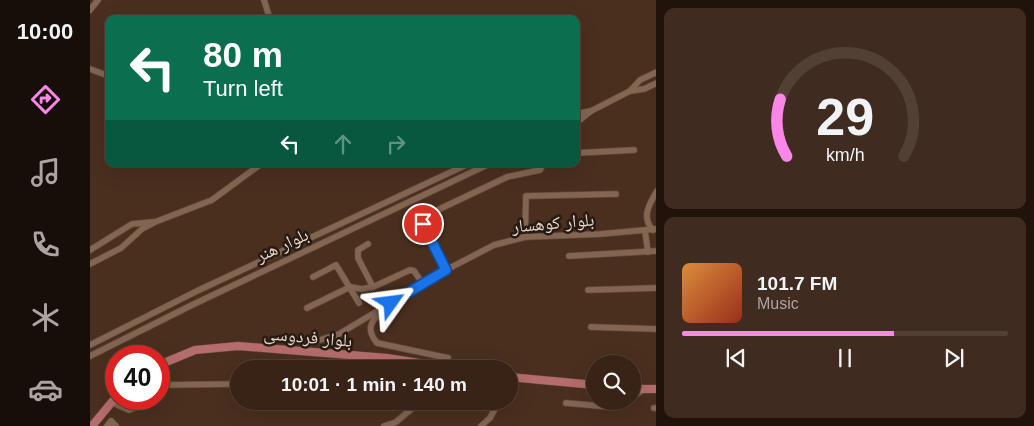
<!DOCTYPE html>
<meta charset="utf-8">
<style>
:root{--surface:#382316;--page:#3f2b1f;--text:#f1f3f6;--muted:#aba4a1;--line:#524035;--accent:#fa87e7}
body{margin:0;font-family:Arial,"Noto Naskh Arabic",sans-serif;background:var(--page);color:var(--text);height:100vh;display:flex;flex-direction:column;font-size:19px;white-space:nowrap}
*{box-sizing:border-box;margin:0}
p{font-size:16px;color:var(--muted)}
.icon{flex:none;width:28px;height:28px;fill:none;stroke:currentColor;stroke-width:2;stroke-linecap:round;stroke-linejoin:round}
.map{position:relative;flex:1;overflow:hidden}
.drawer{display:flex;flex-direction:column;gap:8px;padding:8px;background:#1f130c;width:378px}
.drawer>*{flex:none}
.banner{position:absolute;left:15px;top:15px;width:475px;height:152px;border-radius:10px;box-shadow:0 5px 20px #0002,0 0 0 1px var(--line);background:#0b6e4f;color:#fff;overflow:hidden}
.controls{position:absolute;left:496px;top:355px;display:grid;gap:10px}
.controls a{display:grid;place-items:center;width:55px;height:55px;border-radius:50%;background:var(--surface);box-shadow:0 5px 20px #0002,0 0 0 1px var(--line);font-size:25px}
.speed{position:absolute;left:15px;top:345px;display:flex;gap:10px;font-size:25px;font-weight:700;text-align:center}
.speed>*{display:grid;place-content:center;width:65px;height:65px;border-radius:50%;background:var(--surface);box-shadow:0 5px 20px #0002,0 0 0 1px var(--line);line-height:1}
.speed .limit{border:8px solid #d22;background:#fff;color:#111}
.pin{position:absolute;display:grid;place-items:center;width:42px;height:42px;color:#fff;margin:-21px;border:2px solid #fff;border-radius:50%;box-shadow:0 1px 5px #0007}
.me{position:absolute;width:55px;margin:-28px;rotate:59deg;stroke-linejoin:round;filter:drop-shadow(0 0 4px #0008)}
.turn{display:flex;align-items:center;gap:18px;height:105px;padding:0 15px;font-size:22px}
.turn .icon{width:65px;height:65px;stroke-width:2.5}
.turn b{display:block;font-size:35px;line-height:42px}
.lanes{display:flex;align-items:center;height:48px;padding:0 15px;background:#0003;justify-content:center;gap:25px;direction:ltr}
.lanes .off{opacity:.35}
.drawer .card{flex:1;display:flex;flex-direction:column;justify-content:center;gap:8px;min-width:0;padding:0 18px;border-radius:10px;background:var(--page)}
.drawer .dial{align-items:center;gap:0}
.dial svg{height:130px;overflow:visible;fill:none;stroke:var(--line);stroke-width:7;stroke-linecap:round;text-anchor:middle}
.dial text{fill:var(--text);stroke:none}
.song{display:flex;align-items:center;gap:15px}
.cover{width:60px;height:60px;border-radius:8px;background:linear-gradient(135deg,hsl(30 70% 55%),hsl(10 70% 35%))}
.played{height:5px;border-radius:2px;background:linear-gradient(90deg,var(--accent) 65%,var(--line) 65%)}
.keys{display:flex;justify-content:space-around;direction:ltr}
.trip{position:absolute;left:140px;top:360px;width:288px;height:50px;border-radius:25px;background:var(--surface);box-shadow:0 5px 20px #0002,0 0 0 1px var(--line);font-weight:600;line-height:50px;text-align:center}
main{display:flex;flex:1;min-height:0}
.menu{display:flex;flex-direction:column;width:90px;justify-content:space-around;align-items:center;background:#160e09;color:var(--muted)}
.menu .icon{width:35px;height:35px}
.menu .selected{color:var(--accent)}
.menu b{font-size:22px;color:var(--text)}
.map>svg:first-child{display:block}
</style>
<main>
<nav class="menu">
<b>10:00</b>
<svg class="icon selected" aria-label="directions" viewBox="0 0 24 24"><path d="M12 3l9 9-9 9-9-9zM9 14v-3h6M13 9l2 2-2 2"/></svg>
<svg class="icon" aria-label="music" viewBox="0 0 24 24"><path d="M9 18V5l10-2v13"/><circle cx="6" cy="18" r="3"/><circle cx="16" cy="16" r="3"/></svg>
<svg class="icon" aria-label="phone" viewBox="0 0 24 24"><path d="M5 4h4l2 5-3 2q2 4 5 5l2-3 5 2v4C11 20 4 13 5 4z"/></svg>
<svg class="icon" aria-label="climate" viewBox="0 0 24 24"><path d="M12 3v18M4 7l16 10M4 17L20 7"/></svg>
<svg class="icon" aria-label="car" viewBox="0 0 24 24"><path d="M5 17H2v-5l4-1 3-4h7l3 4 3 1v5h-3M9 17h6M6 11h13"/><circle cx="7" cy="17" r="2"/><circle cx="17" cy="17" r="2"/></svg>
</nav>
<div class="map">
<svg width="567" height="426" viewBox="0 0 567 426">
<rect width="100%" height="100%" fill="#4a2f1e"/>
<g fill="none" stroke-linecap="round" stroke-linejoin="round">
<defs>
<g id="minor">
<path d="M174,0L180,19"/>
<path d="M0,10L8,0"/>
<path d="M0,69L19,76"/>
<path d="M540,91L550,80L567,72"/>
<path d="M486,114L501,111"/>
<path d="M486,123L501,111L540,91L554,89L567,83"/>
<path d="M486,153L544,150"/>
<path d="M563,230C551,218 559,204 567,191"/>
<path d="M555,231L558,252"/>
<path d="M435,237L436,196L526,194"/>
<path d="M278,244L268,250V258L283,287"/>
<path d="M0,250L42,224L63,222"/>
<path d="M479,256L567,251"/>
<path d="M0,264L31,248L52,229L65,222L122,200L171,164"/>
<path d="M356,270L333,224L335,216L417,177L450,170L453,164"/>
<path d="M223,277L246,265L269,303"/>
<path d="M498,290L567,288"/>
<path d="M217,308L260,287L272,289L283,287L320,270L324,271L333,284"/>
<path d="M291,313C279,322 277,331 287,343L358,358"/>
<path d="M501,327L567,329"/>
<path d="M217,344L249,334L356,270L404,245L435,237L511,234L567,229"/>
<path d="M0,345L107,291L378,164"/>
<path d="M0,356L102,305L399,164"/>
<path d="M69,385L149,384"/>
<path d="M542,397L553,390"/>
<path d="M21,402L39,410L57,403L59,399"/>
<path d="M476,403L521,407L535,401"/>
<path d="M564,408H567"/>
<path d="M17,426L21,421L26,426"/>
<path d="M294,426L306,422L331,401"/>
<path d="M391,426L400,418L409,401"/>
</g>
<g id="major">
<path d="M69,365L105,350L148,346L297,358L367,369"/>
<path d="M419,377L505,385"/>
<path d="M542,389H567"/>
<path d="M2,426L26,397"/>
</g>
</defs>
<use href="#minor" stroke="#634c3d" stroke-width="7"/>
<use href="#major" stroke="#634c3d" stroke-width="9"/>
<use href="#minor" stroke="#836552" stroke-width="5.5"/>
<use href="#major" stroke="#b56c6b" stroke-width="8"/>
</g>
<g fill="none" stroke-linecap="round" stroke-linejoin="round">
<defs>
<path id="route" d="M301,303L356,270L333,224"/>
</defs>
<use href="#route" stroke="#114b97" stroke-width="12"/>
<use href="#route" stroke="#1a73e8" stroke-width="9"/>
</g>
<g text-anchor="middle" stroke-width="5" stroke-linejoin="round" paint-order="stroke">
<g font-size="18" fill="#e7d6cc" stroke="#271b13">
<text transform="translate(463 223) rotate(-5)" y="6">بلوار کوهسار</text>
<text transform="translate(192 245) rotate(-25)" y="6">بلوار هنر</text>
<text transform="translate(218 337) rotate(5)" y="6">بلوار فردوسی</text>
</g>
</g>
</svg>
<div class="controls">
<a><svg class="icon" aria-label="search" viewBox="0 0 24 24"><circle cx="10" cy="10" r="6"/><path d="M15 15l6 6"/></svg></a>
</div>
<div class="speed"><div class="limit">40</div></div>
<div class="pin" style="left:333px;top:224px;background:#d93025"><svg class="icon" aria-label="arrive" viewBox="0 0 24 24"><path d="M6 21V4h12l-3 4 3 4H6"/></svg></div>
<svg class="me" style="left:301px;top:303px" viewBox="-20 -20 40 40"><path d="M0-17L14 15 0 8-14 15z" fill="#1a73e8" stroke="#fff" stroke-width="4"/></svg>
<div class="trip">10:01 · 1 min · 140 m</div>
<div class="banner">
<div class="turn"><svg class="icon" aria-label="left" viewBox="0 0 24 24"><path d="M17 20v-9H6M10 6l-5 5 5 5"/></svg><div><b>80 m</b>Turn left</div></div>
<div class="lanes"><svg class="icon" aria-label="left" viewBox="0 0 24 24"><path d="M17 20v-9H6M10 6l-5 5 5 5"/></svg><svg class="icon off" aria-label="ahead" viewBox="0 0 24 24"><path d="M12 20V5M6 11l6-6 6 6"/></svg><svg class="icon off" aria-label="right" viewBox="0 0 24 24"><path d="M7 20v-9h11M14 6l5 5-5 5"/></svg></div>
</div>
</div>
<section class="drawer">
<div class="card dial"><svg viewBox="0 0 100 80">
<path d="M14 69A42 42 0 1 1 86 69"/>
<path d="M14 69A42 42 0 0 1 10 34" stroke="#fa87e7"/>
<text x="50" y="56" font-size="32" font-weight="700">29</text>
<text x="50" y="72" font-size="11">km/h</text>
</svg></div>
<div class="card">
<div class="song"><i class="cover"></i><div><b>101.7 FM</b><p>Music</p></div></div>
<div class="played"></div>
<div class="keys"><svg class="icon" aria-label="previous" viewBox="0 0 24 24"><path d="M18 5L8 12l10 7zM5 5v14"/></svg><svg class="icon" aria-label="pause" viewBox="0 0 24 24"><path d="M8 5v14M16 5v14"/></svg><svg class="icon" aria-label="next" viewBox="0 0 24 24"><path d="M6 5l10 7-10 7zM19 5v14"/></svg></div>
</div>
</section>
</main>
